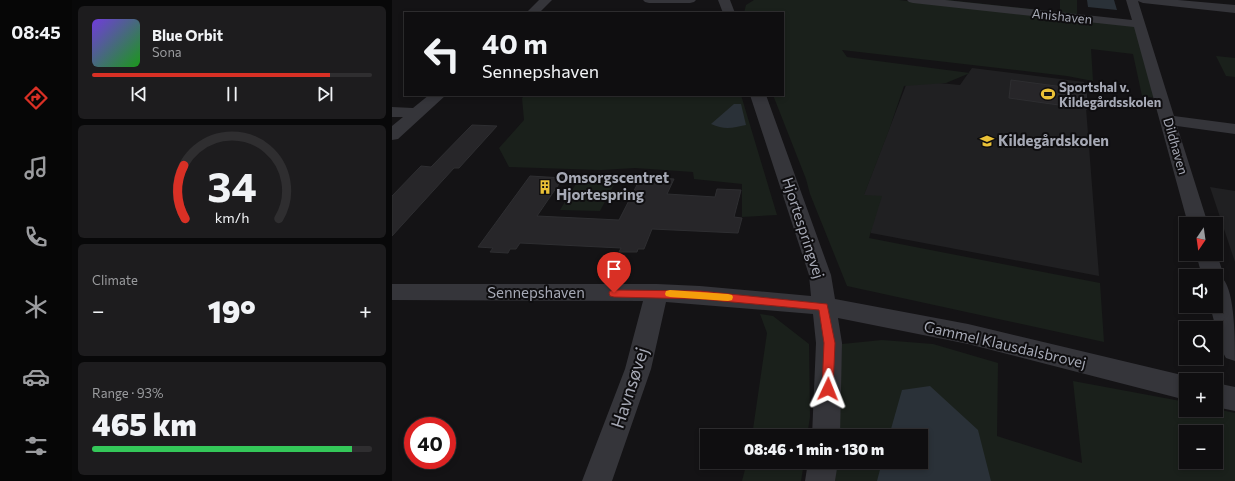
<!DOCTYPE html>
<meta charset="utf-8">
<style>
:root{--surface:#0f0e10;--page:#1d1c1e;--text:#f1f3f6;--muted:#9b9c9f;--line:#2f2e30;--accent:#d93025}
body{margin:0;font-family:Commissioner,sans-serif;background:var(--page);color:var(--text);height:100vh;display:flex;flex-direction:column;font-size:15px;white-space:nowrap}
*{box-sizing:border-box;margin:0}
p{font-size:13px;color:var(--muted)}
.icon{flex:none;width:22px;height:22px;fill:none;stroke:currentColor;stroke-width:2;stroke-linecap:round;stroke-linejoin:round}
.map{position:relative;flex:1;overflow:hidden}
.panel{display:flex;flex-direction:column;gap:6px;padding:6px;background:#080809;width:320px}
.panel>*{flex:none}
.top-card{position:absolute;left:12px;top:12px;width:380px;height:84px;border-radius:0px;box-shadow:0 2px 6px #0003,0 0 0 1px var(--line);background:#0f0e10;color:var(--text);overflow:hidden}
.needle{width:26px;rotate:193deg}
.fabs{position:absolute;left:787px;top:217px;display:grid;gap:8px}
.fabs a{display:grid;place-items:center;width:44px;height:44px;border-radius:0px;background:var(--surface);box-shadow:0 2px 6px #0003,0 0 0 1px var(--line);font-size:20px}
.speed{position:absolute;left:12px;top:417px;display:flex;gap:8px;font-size:20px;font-weight:700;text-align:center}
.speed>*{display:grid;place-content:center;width:52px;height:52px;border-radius:50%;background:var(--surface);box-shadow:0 2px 6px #0003,0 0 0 1px var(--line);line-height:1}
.speed .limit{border:6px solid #d22;background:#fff;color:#111}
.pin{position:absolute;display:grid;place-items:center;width:34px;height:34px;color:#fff;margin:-41px -17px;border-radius:50% 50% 50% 0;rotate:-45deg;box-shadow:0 0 4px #0007}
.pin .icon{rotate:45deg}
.me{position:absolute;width:44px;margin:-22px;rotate:2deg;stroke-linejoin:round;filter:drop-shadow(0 0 3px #0008)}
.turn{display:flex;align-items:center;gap:14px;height:84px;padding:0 12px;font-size:18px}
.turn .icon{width:52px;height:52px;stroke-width:2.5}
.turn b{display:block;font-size:28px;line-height:34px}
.big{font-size:30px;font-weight:800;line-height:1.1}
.panel .card{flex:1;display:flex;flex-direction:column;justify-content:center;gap:6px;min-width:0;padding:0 14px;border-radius:6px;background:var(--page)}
.panel .dial{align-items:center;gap:0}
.dial svg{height:104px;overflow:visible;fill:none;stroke:var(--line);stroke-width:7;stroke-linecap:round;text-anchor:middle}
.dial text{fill:var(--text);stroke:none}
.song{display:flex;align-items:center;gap:12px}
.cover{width:48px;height:48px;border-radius:6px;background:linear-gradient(135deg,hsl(260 70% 55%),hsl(120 70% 35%))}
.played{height:4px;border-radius:2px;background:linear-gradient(90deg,var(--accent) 85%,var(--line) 85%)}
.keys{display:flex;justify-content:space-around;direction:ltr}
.heat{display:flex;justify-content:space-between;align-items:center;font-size:22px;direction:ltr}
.charge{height:6px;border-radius:3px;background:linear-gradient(90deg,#34c759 93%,var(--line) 0)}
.trip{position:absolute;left:308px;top:429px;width:228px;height:40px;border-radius:0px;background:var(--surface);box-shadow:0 2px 6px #0003,0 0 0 1px var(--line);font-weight:800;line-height:40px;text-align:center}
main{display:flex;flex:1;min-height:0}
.tabs{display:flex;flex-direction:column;width:72px;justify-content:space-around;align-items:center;background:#060606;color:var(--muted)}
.tabs .icon{width:28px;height:28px}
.tabs .active{color:var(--accent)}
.tabs b{font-size:18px;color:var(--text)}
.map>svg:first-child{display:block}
</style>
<main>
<nav class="tabs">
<b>08:45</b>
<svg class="icon active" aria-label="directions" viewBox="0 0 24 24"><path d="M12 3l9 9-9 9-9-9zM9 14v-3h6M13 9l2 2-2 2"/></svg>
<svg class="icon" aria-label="music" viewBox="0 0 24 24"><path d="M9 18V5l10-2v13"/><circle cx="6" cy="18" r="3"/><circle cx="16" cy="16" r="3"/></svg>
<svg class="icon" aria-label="phone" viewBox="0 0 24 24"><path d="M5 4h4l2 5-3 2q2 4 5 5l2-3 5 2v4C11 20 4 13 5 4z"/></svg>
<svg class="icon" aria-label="climate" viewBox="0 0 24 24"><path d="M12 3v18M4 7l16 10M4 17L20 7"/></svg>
<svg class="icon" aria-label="car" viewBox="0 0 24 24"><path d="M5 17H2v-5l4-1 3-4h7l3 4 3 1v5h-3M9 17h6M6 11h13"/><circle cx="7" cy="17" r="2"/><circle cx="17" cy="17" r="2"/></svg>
<svg class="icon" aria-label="filters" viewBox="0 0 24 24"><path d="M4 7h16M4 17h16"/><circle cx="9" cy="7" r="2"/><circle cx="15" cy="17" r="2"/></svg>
</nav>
<section class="panel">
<div class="card">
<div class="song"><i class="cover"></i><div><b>Blue Orbit</b><p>Sona</p></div></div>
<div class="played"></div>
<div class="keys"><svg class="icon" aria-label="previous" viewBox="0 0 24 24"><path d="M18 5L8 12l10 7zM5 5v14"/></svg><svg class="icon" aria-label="pause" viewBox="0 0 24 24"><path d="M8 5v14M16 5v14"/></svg><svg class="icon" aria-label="next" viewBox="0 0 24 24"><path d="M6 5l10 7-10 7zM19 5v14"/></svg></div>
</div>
<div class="card dial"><svg viewBox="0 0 100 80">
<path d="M14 69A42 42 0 1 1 86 69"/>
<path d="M14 69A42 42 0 0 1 13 28" stroke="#d93025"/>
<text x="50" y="56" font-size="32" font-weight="700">34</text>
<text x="50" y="72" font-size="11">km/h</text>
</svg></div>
<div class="card"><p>Climate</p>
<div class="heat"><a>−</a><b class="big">19°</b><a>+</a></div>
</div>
<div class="card"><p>Range · 93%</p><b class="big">465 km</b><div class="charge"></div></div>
</section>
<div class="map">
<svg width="843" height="481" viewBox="0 0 843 481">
<rect width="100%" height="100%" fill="#141315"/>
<g fill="#202022">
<path d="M580,68L692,82L707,276L479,233L471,197L516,80L568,85Z"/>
<path d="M818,187L843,191V262Z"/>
</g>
<g fill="#1a201b" fill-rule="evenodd">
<path d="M362,0H507L533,3L534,0H556L668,12V0H685V19L743,26L764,98L750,96L741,54L699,49L701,81L675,76L450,50L455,57L578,73L554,83L512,86L497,130L472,195L490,196L477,238L708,283L712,342L455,286L418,194L414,179L381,95H391V13H352L354,5Z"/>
<path d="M824,56L843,58V77L834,76Z"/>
<path d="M133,95H349L385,215L350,217V184L302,179L301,172L243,168L209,170L117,167L107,148L132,120L130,98Z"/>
<path d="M190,174L227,175L208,211L168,210Z"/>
<path d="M368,314L381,316L417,344L418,417L415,436H360L375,333Z"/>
<path d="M490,340L541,344L606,363L605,436L690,463L681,381L794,402V410H824V409L843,413V481H443L444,462H529V436H445L450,344ZM794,432H824V462H794Z"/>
<path d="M355,462H412L409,481H350Z"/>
</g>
<g fill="#2a3138">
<path d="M695,0H722L725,10L696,7Z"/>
<path d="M342,104H349L354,125C341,128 332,130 319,124Z"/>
<path d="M538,386L586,430L599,481H485L490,462H529V436H497L510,390Z"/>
</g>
<g fill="#272629" stroke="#2e2e31">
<path d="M619,80L694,90L695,109L617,98Z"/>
<path d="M80,125L105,126L67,168H62L0,236V196L29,166L39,167Z"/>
<path d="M138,176L171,178L145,216L227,220L249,177L282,179L275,194L323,197L325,189L349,190L342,217L350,218L346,233L260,229L252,249H246L245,252H227L229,248L128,243L124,249H118L116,253L98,252L101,248L86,247Z"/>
</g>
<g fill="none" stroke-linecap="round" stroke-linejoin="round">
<g fill="#35353a" fill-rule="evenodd">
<path d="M147,0H160L147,13H134Z"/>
<path d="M251,0H304L302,2L298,3H257L253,2Z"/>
<path d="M326,0H338L343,13H331Z"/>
<path d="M515,0H553L740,20L734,0H786L843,5V13L751,3L746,1L782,116L843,124V134L785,126L816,224H796L742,27L521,3L517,2Z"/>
<path d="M37,95H54L6,139L0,140V126L11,117H0V107L21,108Z"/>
<path d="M358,95H374L439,275L443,299L576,324L794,376L804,380H794V400L576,344L446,318L450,343L448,436H420L424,343L421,314L274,302L259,369L220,481H190L233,369L251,301L0,300V284H265L308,286L419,296L417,275Z"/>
<path d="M824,251L832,276L831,279C843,292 843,341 843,361L834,358L830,351L818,306H824V276H810L804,254H824Z"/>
<path d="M824,383L843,387V411L824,407Z"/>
<path d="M416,462H446L443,481H413Z"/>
</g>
</g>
<path fill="#d93025" stroke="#8d1f18" d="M222,290L308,291L435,304L443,343L441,389L440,393L436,394L431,393L430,389L432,343L427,310L308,299L222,297L218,296L217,293L218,291Z"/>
<path fill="#f59e0b" d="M278,290L336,294L340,295L341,297L340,300L336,301L278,297L274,296L273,294L274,291Z"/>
<defs>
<symbol id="stadium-bare" viewBox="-9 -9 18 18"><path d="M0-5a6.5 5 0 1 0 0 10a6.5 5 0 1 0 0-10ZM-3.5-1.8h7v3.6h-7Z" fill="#eac137" stroke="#0f0e10" stroke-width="2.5" paint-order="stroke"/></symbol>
<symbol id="school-bare" viewBox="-9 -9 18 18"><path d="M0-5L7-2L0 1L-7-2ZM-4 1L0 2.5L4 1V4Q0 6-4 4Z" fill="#eac137" stroke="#0f0e10" stroke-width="2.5" paint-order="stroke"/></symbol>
<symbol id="building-bare" viewBox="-9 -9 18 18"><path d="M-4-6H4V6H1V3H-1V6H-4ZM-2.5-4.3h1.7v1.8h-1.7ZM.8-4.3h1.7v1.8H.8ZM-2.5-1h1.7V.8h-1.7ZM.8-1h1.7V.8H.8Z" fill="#eac137" stroke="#0f0e10" stroke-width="2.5" paint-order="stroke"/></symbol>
</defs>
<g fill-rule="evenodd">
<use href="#stadium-bare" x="646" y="84" width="20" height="20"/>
<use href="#school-bare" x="585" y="131" width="20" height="20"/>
<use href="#building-bare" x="143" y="177" width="20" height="20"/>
</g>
<g text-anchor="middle" stroke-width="4" stroke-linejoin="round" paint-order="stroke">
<g font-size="13" fill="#a6a9b5" stroke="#0f0e10">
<text transform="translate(670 16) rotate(6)" y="5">Anishaven</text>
<text transform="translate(784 146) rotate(74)" y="5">Dildhaven</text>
</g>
<g font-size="13" font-weight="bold" fill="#a6a9b5" stroke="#0f0e10" text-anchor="start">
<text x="667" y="92">Sportshal v.<tspan x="667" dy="15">Kildegårdsskolen</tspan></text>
</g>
<g font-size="15" font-weight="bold" fill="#a6a9b5" stroke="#0f0e10" text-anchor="start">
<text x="606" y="146">Kildegårdskolen</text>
<text x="164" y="183">Omsorgscentret<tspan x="164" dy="17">Hjortespring</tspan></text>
</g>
<g font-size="15" fill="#a6a9b5" stroke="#0f0e10">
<text transform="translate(411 228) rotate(72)" y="5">Hjortespringvej</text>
<text x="144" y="298">Sennepshaven</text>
<text transform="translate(613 345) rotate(13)" y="5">Gammel Klausdalsbrovej</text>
</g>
<g font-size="18" fill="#a6a9b5" stroke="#0f0e10">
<text transform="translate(238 388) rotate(-72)" y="6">Havnsøvej</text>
</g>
</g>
</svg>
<div class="fabs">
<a><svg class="needle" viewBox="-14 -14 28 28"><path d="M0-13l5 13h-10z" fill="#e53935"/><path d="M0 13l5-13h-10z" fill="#9b9c9f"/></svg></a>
<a><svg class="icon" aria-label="sound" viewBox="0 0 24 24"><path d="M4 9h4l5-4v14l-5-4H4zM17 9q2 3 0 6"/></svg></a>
<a><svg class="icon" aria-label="search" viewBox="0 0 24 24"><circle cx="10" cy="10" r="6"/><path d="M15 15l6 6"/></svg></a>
<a>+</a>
<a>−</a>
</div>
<div class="speed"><div class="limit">40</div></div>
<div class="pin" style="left:222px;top:293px;background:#d93025"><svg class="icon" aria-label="arrive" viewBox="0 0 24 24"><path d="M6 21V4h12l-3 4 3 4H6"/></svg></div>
<svg class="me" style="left:436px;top:389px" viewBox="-20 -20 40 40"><path d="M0-17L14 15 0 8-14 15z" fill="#d93025" stroke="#fff" stroke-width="4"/></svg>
<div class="trip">08:46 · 1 min · 130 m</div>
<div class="top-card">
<div class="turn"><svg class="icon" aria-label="left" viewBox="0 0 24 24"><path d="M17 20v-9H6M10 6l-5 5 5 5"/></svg><div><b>40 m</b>Sennepshaven</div></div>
</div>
</div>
</main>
